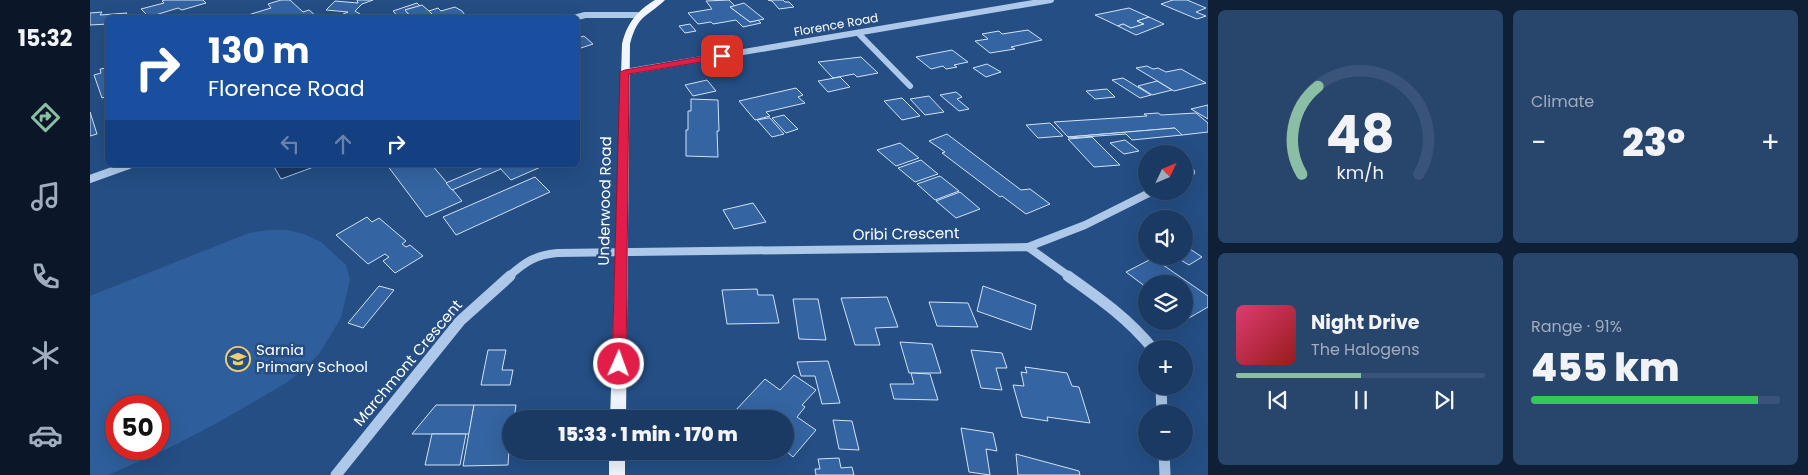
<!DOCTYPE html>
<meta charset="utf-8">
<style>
:root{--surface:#1b3a63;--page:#28456c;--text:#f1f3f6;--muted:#a0adbe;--line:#395478;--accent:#8abfa5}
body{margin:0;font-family:Poppins,sans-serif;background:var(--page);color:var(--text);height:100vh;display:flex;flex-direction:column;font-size:19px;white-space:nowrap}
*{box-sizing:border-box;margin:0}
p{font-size:16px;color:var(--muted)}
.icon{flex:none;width:28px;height:28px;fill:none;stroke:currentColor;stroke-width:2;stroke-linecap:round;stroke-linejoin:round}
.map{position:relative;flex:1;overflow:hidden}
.drawer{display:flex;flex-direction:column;gap:10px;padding:10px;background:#0f2036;width:600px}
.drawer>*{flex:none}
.banner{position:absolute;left:15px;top:15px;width:475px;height:152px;border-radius:8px;box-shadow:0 5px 20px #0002,0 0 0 1px var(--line);background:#1a4fa0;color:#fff;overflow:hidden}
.needle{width:32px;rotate:46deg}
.tools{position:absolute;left:1048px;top:145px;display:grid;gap:10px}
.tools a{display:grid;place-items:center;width:55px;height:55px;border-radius:50%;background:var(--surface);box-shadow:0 5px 20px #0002,0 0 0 1px var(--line);font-size:25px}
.speed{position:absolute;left:15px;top:395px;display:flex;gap:10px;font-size:25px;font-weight:700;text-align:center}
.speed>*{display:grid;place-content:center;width:65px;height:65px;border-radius:50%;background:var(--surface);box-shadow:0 5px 20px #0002,0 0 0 1px var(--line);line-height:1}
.speed .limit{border:8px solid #d22;background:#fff;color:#111}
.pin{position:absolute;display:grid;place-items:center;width:42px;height:42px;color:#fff;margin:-21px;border-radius:10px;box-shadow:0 2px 8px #0006}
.me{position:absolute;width:55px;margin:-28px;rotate:2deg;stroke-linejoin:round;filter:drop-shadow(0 0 4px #0008)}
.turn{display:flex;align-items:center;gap:18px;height:105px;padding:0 20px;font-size:22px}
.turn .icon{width:65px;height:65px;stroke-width:2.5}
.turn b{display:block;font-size:35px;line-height:42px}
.lanes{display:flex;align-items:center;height:48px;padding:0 20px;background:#0003;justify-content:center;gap:25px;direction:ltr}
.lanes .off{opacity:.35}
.big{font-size:38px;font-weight:800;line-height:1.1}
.drawer .widget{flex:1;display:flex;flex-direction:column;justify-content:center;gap:8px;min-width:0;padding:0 18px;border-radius:8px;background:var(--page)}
.drawer .dial{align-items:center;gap:0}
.dial svg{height:130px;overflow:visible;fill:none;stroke:var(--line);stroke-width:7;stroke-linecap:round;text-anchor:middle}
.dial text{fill:var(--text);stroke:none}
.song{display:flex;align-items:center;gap:15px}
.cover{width:60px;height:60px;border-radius:8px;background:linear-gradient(135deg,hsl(340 70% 55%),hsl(0 70% 35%))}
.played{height:5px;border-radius:2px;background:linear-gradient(90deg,var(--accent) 50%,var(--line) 50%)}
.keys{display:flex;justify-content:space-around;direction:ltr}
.heat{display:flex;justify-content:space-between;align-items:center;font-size:28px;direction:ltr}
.charge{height:8px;border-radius:4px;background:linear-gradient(90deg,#34c759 91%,var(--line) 0)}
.drawer .tiles{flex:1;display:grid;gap:10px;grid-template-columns:repeat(2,1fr)}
.trip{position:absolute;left:412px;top:410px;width:292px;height:50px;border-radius:25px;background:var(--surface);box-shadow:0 5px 20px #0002,0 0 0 1px var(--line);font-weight:800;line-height:50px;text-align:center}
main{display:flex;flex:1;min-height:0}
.tab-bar{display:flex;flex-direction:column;width:90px;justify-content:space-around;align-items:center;background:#0b1728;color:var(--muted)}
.tab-bar .icon{width:35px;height:35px}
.tab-bar .active{color:var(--accent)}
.tab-bar b{font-size:22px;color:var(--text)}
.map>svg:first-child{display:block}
</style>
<main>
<nav class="tab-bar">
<b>15:32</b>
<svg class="icon active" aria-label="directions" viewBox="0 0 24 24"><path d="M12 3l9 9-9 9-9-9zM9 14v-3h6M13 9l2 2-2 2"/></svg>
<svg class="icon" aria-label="music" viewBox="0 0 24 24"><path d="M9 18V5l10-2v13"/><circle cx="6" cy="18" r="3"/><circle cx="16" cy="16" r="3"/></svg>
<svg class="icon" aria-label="phone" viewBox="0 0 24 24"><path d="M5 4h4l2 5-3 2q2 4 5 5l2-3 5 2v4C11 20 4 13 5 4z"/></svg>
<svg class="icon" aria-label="climate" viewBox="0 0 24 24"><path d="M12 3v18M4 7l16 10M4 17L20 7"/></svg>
<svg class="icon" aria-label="car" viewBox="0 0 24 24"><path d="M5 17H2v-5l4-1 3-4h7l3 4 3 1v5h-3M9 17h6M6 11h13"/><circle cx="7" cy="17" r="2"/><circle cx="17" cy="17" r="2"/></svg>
</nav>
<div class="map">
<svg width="1118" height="475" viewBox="0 0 1118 475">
<rect width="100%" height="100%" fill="#244e84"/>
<path fill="#2e5f9c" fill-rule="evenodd" d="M178,230H197L214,234L231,242L256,265L260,279L251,318L229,354L213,370L196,383L129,422L77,449L18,475H0V296L159,233ZM26,406H69V449H26Z"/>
<path fill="#193964" stroke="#a1c2e9" d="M183,165H229L191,179Z"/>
<g fill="#3464a1" stroke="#d1e2f6">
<path d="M75,0H113L116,3L92,10L88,8L59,17L51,9L74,3L72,1Z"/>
<path d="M191,0H200L213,12L219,10L226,16L220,18H191L189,16L183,18H148L181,8L178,4Z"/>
<path d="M267,0H283L272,4L265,11L270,14L266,17H253V14L258,12L236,10L245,1L268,3Z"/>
<path d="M639,0L645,6L640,7L660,22L668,20L671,23L653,27L646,20L623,24L621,22L608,24L598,13L622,9L616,1Z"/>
<path d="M678,0H693L695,2H699L704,7L689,9L682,1Z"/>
<path d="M1083,0H1097L1116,8L1106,12L1116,16L1107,19L1071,4Z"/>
<path d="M327,3L330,6L315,10L322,18H309L303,11Z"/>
<path d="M654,3L674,19L660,22L640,7Z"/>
<path d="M332,5L339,11L346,18H322L315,10Z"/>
<path d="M365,7L372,11L377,18H346L339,11L348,8L351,11Z"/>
<path d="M1039,8L1059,17L1047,21L1054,24L1041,28L1033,24L1028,26L1005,15Z"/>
<path d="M12,12L10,15L37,13L33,18H18V24L0,25V13Z"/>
<path d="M1059,17L1074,24L1046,35L1028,26L1033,24L1041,28L1054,24L1047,21Z"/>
<path d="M600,24L606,31L595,33L589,26Z"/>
<path d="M938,30L952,40L921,47L925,49L900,53L885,41L898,39L892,34L909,31L912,34Z"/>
<path d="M494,36L503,44L488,49V38Z"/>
<path d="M862,50L878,62L864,65L867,67L856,69L853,66L841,69L826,57Z"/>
<path d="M771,57L788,73L767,77L764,74L743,78L728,62Z"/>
<path d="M15,64H18V96L12,98L4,75L11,73L10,69L16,68Z"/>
<path d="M897,64L911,72L896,77L883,68Z"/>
<path d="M1057,66L1063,69L1068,68L1076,72L1091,69L1116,83L1084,91L1046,68Z"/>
<path d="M750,77L760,87L738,92L728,81Z"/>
<path d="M1033,78L1061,95L1050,98L1022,80Z"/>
<path d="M617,80L626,91L603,96L595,85Z"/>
<path d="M1067,81L1082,90L1062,95L1048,86Z"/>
<path d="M706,88L713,95L708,97L715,103L676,112L680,116L665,120L649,101Z"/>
<path d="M1017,89L1025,97L1005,99L996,91Z"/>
<path d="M866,92L872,97L867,99L879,109L869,111L850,95Z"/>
<path d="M839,96L854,112L835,115L820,99Z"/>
<path d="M812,98L830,116L812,120L794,101Z"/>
<path d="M601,99L628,100L629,131H627L628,157L596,156V130H598V111H601Z"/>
<path d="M1118,105V119L1101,109Z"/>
<path d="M0,112L7,134L0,136Z"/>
<path d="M1068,113L1071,115L1106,113L1118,123V132L1092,135L1085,128L978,137L964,122L1057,116L1054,114Z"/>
<path d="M694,115L708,129L696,133L682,118Z"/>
<path d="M678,118H680L694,134L682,137L667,120Z"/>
<path d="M960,123L973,136L948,138L936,125Z"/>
<path d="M1085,128L1092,135L1042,140L1036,134L979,138L978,137Z"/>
<path d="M857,134L931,190L940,189L960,204L936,214L912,196L910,197L852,153L855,152L839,141Z"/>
<path d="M1002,137L1030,165L1004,167L978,139Z"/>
<path d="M1035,140L1049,151L1034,154L1020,143Z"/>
<path d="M810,143L829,158L806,166L787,150Z"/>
<path d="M831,160L848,174L825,182L808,168Z"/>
<path d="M297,165H342L372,201L336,217Z"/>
<path d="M398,165H407L411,169L362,190L356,183Z"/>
<path d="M407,165H453V166L421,180Z"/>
<path d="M850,176L869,191L845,200L827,184Z"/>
<path d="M445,177L460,192L366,235L353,217Z"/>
<path d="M870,192L890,209L866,218L846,201Z"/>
<path d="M663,203L676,222L644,229L633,210Z"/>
<path d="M277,217L282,222L289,218L316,241L312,244L316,247L320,245L333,256L305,273L293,261L299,257L295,254L278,264L246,235Z"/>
<path d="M1094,245L1112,257L1099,265L1084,256H1094Z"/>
<path d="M1063,258L1118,296V307L1099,318L1094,314V284H1056V287L1036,272Z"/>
<path d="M289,286L304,290L273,328L258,323Z"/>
<path d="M893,286L946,305L941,330L887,311Z"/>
<path d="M667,289L668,295H683L689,323L637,324L632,290Z"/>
<path d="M797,297L808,327L785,328L790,345H765L751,298Z"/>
<path d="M703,299H728L736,340L709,339Z"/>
<path d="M839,302L878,303L888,327L847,326Z"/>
<path d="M810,342L842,344L851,373H819Z"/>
<path d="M398,350H416L412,370H423L420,385H391Z"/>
<path d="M881,350L912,353L917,368H906L912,390L891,388Z"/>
<path d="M738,361L750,403L732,404L725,376H711L707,362Z"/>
<path d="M935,367L977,373L982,386L989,387L1000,423L957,417L958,421L932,417L923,385L934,386L931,372L937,373Z"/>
<path d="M821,373L840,374L848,400L804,399L800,384H824Z"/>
<path d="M704,375L726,390L712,405L715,407L707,417L726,430L703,457L696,451V419H654L644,412L675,379L690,390Z"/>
<path d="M346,405H384L379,434H322Z"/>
<path d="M384,405H426L424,419H421L418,465L373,466Z"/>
<path d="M743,420L762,421L769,450L749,449Z"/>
<path d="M871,428L903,433L907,451L896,449L900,475L879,472Z"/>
<path d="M342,434H376L370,465H335Z"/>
<path d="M926,454L989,471L990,475H928Z"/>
<path d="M749,458L751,468L762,467L764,475H726L725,469H730L728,459Z"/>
</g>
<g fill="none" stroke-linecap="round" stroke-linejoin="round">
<g stroke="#adc8e8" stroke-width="6">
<path d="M484,18L495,15H547"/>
<path d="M768,33L820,86"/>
<path d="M535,72L961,0"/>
</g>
<g stroke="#adc8e8" stroke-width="8">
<path d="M1094,176L1101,172"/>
<path d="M0,179L39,165"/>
<path d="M938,247L995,225L1063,191"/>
<path d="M418,277C435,262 445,255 467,253L938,247L980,277"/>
</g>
<g stroke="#adc8e8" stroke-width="11">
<path d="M978,276C1009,298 1039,319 1063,349"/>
<path d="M1071,386L1072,414"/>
<path d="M1074,451L1075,475"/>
<path d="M246,475L370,321L420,276"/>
</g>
<g fill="#f0f5fe" fill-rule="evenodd">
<path d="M565,0H575C556,18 548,14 540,44L536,419H520L532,44C537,23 547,11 565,0Z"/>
<rect x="519" y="451" width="16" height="24"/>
</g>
</g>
<path fill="#e11d48" stroke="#92132f" d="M632,53L635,54V58L539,74L536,364L534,368L529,369L524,368L522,364L530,72L535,70Z"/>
<defs>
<symbol id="school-ring" viewBox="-11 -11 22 22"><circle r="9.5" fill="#244e84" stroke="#f3ce71" stroke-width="1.5"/><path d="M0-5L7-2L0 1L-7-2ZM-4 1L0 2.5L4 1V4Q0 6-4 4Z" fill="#f3ce71"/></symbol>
</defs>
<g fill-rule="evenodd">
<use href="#school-ring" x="134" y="345" width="28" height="28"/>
</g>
<g text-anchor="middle" stroke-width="5" stroke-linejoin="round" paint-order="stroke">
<g font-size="12" fill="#fff" stroke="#244e84">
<text transform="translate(746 25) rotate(-10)" y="4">Florence Road</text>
</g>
<g font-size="15" fill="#fff" stroke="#244e84">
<text transform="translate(515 201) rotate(-89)" y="5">Underwood Road</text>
<text transform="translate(816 234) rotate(-1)" y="5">Oribi Crescent</text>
<text transform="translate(318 363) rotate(-50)" y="5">Marchmont Crescent</text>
</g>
<g font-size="15" fill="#fff" stroke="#244e84" text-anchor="start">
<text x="166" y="355">Sarnia<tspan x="166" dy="17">Primary School</tspan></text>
</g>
</g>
</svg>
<div class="tools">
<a><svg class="needle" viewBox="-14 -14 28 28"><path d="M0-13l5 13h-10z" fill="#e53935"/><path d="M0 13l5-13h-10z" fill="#a0adbe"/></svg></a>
<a><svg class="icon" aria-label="sound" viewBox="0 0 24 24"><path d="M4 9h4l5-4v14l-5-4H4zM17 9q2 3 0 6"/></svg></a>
<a><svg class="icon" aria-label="layers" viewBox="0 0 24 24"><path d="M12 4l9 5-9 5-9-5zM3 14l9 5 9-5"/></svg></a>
<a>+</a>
<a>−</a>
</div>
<div class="speed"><div class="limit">50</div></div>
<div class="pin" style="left:632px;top:56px;background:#d93025"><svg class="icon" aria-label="arrive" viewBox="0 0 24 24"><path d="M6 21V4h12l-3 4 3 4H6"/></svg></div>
<svg class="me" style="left:529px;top:364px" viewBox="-20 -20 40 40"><circle r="17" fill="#e11d48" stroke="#fff" stroke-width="3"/><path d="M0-11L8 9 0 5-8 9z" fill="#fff"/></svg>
<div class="trip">15:33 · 1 min · 170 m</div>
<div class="banner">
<div class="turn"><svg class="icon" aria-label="right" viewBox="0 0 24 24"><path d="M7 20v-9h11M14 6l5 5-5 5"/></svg><div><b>130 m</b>Florence Road</div></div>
<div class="lanes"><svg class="icon off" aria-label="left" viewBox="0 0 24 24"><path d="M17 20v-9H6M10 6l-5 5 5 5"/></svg><svg class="icon off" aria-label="ahead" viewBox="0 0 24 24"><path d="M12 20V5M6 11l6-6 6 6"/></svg><svg class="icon" aria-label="right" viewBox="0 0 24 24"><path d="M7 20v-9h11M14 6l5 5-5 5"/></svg></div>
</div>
</div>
<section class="drawer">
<div class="tiles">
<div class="widget dial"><svg viewBox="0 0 100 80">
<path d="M14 69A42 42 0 1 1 86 69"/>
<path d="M14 69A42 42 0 0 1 24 15" stroke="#8abfa5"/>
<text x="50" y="56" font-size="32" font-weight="700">48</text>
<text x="50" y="72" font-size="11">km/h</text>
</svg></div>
<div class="widget"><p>Climate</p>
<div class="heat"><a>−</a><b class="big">23°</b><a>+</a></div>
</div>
<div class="widget">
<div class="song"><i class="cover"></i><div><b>Night Drive</b><p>The Halogens</p></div></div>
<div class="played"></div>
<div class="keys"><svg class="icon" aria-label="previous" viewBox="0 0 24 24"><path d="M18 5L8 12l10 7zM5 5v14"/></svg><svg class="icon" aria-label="pause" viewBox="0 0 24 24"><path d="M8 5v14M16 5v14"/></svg><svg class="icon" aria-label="next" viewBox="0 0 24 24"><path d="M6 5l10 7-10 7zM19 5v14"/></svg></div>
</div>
<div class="widget"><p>Range · 91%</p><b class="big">455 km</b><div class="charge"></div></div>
</div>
</section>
</main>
